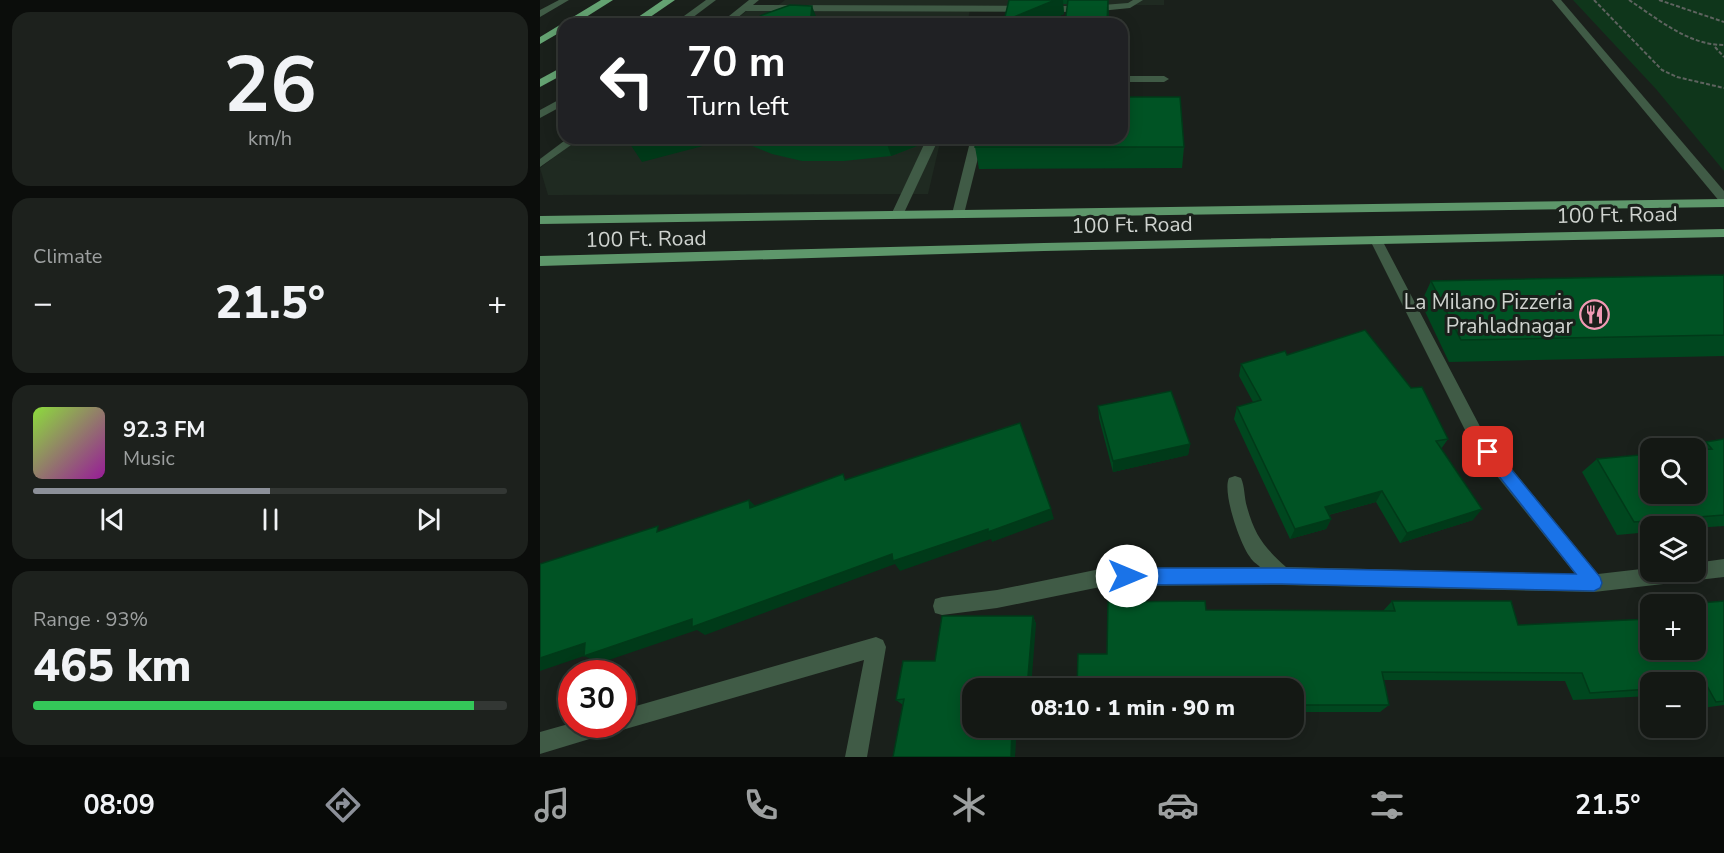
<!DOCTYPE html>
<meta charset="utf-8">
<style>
:root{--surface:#141814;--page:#1d211d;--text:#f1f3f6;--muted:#9da0a0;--line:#333734;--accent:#8c9099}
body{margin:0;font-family:"Nunito Sans",sans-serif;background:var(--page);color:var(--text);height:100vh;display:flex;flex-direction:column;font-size:22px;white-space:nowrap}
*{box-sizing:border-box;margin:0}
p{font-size:20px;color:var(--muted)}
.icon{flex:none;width:33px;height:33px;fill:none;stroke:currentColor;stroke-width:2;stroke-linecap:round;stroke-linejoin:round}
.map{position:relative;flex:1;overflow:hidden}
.details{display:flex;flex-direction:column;gap:12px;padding:12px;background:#0b0d0b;width:540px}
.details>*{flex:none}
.top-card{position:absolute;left:18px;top:18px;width:570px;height:126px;border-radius:18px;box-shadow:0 3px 15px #0003,0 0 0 2px var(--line);background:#202124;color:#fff;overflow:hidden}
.buttons{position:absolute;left:1100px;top:438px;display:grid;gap:12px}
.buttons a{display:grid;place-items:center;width:66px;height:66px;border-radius:12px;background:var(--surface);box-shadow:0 3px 15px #0003,0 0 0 2px var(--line);font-size:30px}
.speed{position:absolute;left:18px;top:660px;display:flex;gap:12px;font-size:30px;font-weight:700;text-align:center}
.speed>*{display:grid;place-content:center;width:78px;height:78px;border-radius:50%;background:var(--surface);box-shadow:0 3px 15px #0003,0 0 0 2px var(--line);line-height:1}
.speed .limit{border:9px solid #d22;background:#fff;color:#111}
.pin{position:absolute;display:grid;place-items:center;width:51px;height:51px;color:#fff;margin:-26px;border-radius:12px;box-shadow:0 3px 9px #0006}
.me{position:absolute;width:66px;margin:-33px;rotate:90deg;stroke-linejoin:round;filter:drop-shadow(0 0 4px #0008)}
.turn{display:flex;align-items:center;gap:21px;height:126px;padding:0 30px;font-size:27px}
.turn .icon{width:78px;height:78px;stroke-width:2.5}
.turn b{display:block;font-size:42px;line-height:51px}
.big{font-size:45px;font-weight:800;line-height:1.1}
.details .card{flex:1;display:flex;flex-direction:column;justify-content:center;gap:9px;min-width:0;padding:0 21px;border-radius:18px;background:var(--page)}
.details .dial{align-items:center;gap:0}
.dial b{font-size:78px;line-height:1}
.song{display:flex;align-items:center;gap:18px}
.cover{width:72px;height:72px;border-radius:9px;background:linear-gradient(135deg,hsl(90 70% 55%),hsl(300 70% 35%))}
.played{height:6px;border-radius:3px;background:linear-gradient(90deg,var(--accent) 50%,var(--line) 50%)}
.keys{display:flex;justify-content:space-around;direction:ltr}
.heat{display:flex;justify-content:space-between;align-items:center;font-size:33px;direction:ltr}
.charge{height:9px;border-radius:4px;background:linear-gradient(90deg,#34c759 93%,var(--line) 0)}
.trip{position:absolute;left:422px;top:678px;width:342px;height:60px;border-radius:18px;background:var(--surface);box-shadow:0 3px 15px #0003,0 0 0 2px var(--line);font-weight:800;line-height:60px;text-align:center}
.tab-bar{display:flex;height:96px;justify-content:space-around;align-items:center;background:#080a08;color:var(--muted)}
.tab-bar .icon{width:42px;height:42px}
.tab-bar .active{color:var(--accent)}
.tab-bar b{font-size:27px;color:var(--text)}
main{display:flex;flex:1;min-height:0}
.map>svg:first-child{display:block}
</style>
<main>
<section class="details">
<div class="card dial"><b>26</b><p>km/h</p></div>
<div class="card"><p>Climate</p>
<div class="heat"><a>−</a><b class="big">21.5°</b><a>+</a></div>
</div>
<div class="card">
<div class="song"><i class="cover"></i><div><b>92.3 FM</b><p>Music</p></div></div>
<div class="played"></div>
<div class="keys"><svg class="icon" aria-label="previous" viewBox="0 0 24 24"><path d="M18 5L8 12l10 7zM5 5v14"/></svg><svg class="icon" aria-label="pause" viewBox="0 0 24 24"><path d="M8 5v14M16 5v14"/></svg><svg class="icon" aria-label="next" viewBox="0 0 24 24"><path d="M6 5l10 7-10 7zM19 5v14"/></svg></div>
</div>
<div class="card"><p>Range · 93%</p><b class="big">465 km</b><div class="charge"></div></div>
</section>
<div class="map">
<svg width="1184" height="757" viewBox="0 0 1184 757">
<rect width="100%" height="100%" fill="#1a201b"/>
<g fill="#1f2a21">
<path d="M245,0H624V5L236,7Z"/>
<path d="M208,10H430L427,24H190Z"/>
<path d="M39,138H401L388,194L8,195L0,168Z"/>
</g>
<path fill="#0f361b" d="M1033,0H1184V171L1116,89Z"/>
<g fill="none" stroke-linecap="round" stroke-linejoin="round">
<g stroke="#5e635f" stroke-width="2" stroke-dasharray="4 2" stroke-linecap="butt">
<path d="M1054,0L1122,70L1137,77L1184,88"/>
<path d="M1089,0C1118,19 1148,45 1184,45"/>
<path d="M1119,0L1184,22"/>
<path d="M1175,47L1184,57"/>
</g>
<g fill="#405b46" fill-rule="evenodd">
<path d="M593,0H603L590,8L550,12L204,11L200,8L204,5L550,6L588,3Z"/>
<path d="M187,19L213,21L218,24H184L182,22Z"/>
<path d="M582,76H624L629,79L624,82H582Z"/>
<path d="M387,138H399L363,215L361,218H353L351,215Z"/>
<path d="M431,138H443L424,214L418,218L412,214Z"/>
</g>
<g fill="#405b46" fill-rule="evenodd">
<path d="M1012,0H1021L1184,191V203L1180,202Z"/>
<path d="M836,236L842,240L945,436L1058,574L1110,568V572H1155V563L1184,559V577L1054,592L742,585L565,586L457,608L402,615L395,613L393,606L395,599L402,597L457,590L565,568L720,567C717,564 712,561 710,557C700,544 682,492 689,478L695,476L701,478C705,487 704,497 707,507C715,536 724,547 746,567L1035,574L933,446L830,240Z"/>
<path d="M336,637L343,640L346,647L327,757H305L324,660L82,730L75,727L73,731L66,734L0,754V732L32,723L82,724V710Z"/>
</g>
<g fill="#405b46" fill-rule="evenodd">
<path d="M19,0H29L0,17V10Z"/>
<path d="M166,0H176L144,24H133Z"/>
<path d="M209,0H219L190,24H179Z"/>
<path d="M24,97V105L0,118V110Z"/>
<path d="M28,138H41L0,167V159Z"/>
</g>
<g fill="#5e976b" fill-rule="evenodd">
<path d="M1184,199V207L0,224V216Z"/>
<path d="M1184,229V237L504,251L0,266V256L504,243Z"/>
</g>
<g fill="#64a372" fill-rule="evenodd">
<path d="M61,0H73L35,24H24V30L0,44V37Z"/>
<path d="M123,0H135L100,24H88Z"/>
<path d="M24,66V74L0,87V79Z"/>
</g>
</g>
<g fill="#00471f">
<path d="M469,0H568L569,24H525L528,4H523L524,14L501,24H465Z"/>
<path d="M192,138H385L382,144L351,156L304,161H262L232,154Z"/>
<path d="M435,147H644L642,168L439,169Z"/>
<path d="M1184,275V356L909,362L881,303L891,281Z"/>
<path d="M747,355L908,439L901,449L933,520L860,543L836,502L789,515L791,519L786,529L750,539L694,419L697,407L713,402L699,376L701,364Z"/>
<path d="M558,406L650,444L648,455L573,472L559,418Z"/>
<path d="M1184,439V526L1155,528V526H1110V532L1077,535L1042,472L1057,459L1155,450L1166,442Z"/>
<path d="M852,601L978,625L1105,619L1104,617L1110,614V650L1184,601V705L1155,709V682H1110V696L1033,700L1025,681L844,680L849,705L840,712H753V688L567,654L666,610L843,611Z"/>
<path d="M493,616L496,624L432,728H476L475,757H353L363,705L356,700Z"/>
</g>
<g fill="#003a19">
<path d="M515,0H523L524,14L501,24H465L464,21Z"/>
<path d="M568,0L569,24H567Z"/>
<path d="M272,6L279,24H270Z"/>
<path d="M86,138H177L163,146L102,162Z"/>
<path d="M345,138H385L382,144L351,156Z"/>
<path d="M650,444L648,455L573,472V461Z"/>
<path d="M842,491L836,502L780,517L785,507Z"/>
<path d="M209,500L220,510L210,508Z"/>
<path d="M511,509L514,519L452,542L451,539L360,571L355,564L165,635L157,630L60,663L44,656L0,671V658L45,643L152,619L352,554L448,529Z"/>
<path d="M942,509L933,520L860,543L867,533Z"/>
<path d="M791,519L786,529L750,539L755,529Z"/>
<path d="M493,616L496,624L491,688H487Z"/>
<path d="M472,728H476L475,757H471Z"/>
</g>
<g fill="#005324" stroke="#003a19" stroke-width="1.5">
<path d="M469,0H515L464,21Z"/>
<path d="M528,0H568L567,24H525Z"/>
<path d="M250,5L272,6L270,24H208L222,15Z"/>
<path d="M582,97H640L644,147H435L437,138H582Z"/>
<path d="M1184,275V335L921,340L891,281Z"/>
<path d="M825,330L871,388L882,387L908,439L896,441L942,509L867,533L842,491L785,507L791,519L755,529L697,407L721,400L701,364L745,351L747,355Z"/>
<path d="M631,391L650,444L573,461L558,406Z"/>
<path d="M480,423L511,509L448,532V529L353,561L352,554L152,627V619L44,656L45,643L0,658V564L118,526L117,532L209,500L210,508L303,474L305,480Z"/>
<path d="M1184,439V515L1094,522L1057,459L1110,454V494H1155V450L1172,449L1166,442Z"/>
<path d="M665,601L666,610L855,611L852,601H971L978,625L1110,619V650H1155V604H1149L1184,601V701L1176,702L1167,686L1155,687V682H1110V689L1050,693L1042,673L842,672L849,705H753V688H537L538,654H567L568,602Z"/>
<path d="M402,616H493L487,688H432V728H472L471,757H353L364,699L356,700L363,661H395Z"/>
</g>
<path fill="#1a73e8" stroke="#114b97" stroke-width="1.5" d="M948,445L953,447L1060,577L1062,583L1060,588L1054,591L742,584L587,585L581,582L579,576L581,571L587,568H742L1036,574L943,456L941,452L943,447Z"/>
<defs>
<symbol id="restaurant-ring" viewBox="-11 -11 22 22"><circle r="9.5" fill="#1a201b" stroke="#f19ab4" stroke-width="1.5"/><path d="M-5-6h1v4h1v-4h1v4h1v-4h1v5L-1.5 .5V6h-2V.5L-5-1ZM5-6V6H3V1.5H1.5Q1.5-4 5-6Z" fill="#f19ab4"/></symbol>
</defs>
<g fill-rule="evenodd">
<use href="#restaurant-ring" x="1038" y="298" width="33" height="33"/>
</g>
<g text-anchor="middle" stroke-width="6" stroke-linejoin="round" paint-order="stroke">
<g font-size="21" fill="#cfd3cf" stroke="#1a201b">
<text transform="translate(1077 215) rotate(-1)" y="7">100 Ft. Road</text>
<text transform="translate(592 225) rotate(-1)" y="7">100 Ft. Road</text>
<text transform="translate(106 239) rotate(-1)" y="7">100 Ft. Road</text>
</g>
<g font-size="21" fill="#cfd3cf" stroke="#1a201b" text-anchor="end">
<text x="1033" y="309">La Milano Pizzeria<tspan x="1033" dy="24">Prahladnagar</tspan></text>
</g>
</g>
</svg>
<div class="buttons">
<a><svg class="icon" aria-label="search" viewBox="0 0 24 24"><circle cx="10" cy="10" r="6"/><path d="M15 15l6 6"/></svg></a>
<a><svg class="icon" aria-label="layers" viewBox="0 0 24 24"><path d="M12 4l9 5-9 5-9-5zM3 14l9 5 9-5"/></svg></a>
<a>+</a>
<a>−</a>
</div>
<div class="speed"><div class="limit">30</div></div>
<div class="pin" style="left:948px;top:452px;background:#d93025"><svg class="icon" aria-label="arrive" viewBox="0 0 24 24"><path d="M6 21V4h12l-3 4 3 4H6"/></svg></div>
<svg class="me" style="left:587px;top:576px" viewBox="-20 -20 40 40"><circle r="19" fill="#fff"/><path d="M0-13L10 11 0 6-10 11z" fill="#1a73e8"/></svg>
<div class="trip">08:10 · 1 min · 90 m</div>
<div class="top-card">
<div class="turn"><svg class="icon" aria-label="left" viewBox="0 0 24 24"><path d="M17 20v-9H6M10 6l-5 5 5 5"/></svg><div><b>70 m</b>Turn left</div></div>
</div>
</div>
</main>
<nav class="tab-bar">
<b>08:09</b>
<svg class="icon active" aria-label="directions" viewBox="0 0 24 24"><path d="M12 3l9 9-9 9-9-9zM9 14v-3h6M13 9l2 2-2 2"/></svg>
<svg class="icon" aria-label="music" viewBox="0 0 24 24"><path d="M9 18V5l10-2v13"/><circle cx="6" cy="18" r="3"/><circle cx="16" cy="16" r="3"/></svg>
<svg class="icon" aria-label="phone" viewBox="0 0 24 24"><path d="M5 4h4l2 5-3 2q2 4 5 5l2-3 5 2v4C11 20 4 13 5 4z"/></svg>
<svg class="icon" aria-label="climate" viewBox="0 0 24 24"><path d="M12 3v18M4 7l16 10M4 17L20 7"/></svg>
<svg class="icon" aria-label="car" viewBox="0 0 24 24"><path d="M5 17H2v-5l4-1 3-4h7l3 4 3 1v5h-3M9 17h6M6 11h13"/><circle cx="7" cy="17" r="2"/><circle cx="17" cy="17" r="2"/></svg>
<svg class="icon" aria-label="filters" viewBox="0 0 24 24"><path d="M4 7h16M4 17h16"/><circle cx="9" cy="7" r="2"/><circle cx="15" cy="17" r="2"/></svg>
<b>21.5°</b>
</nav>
